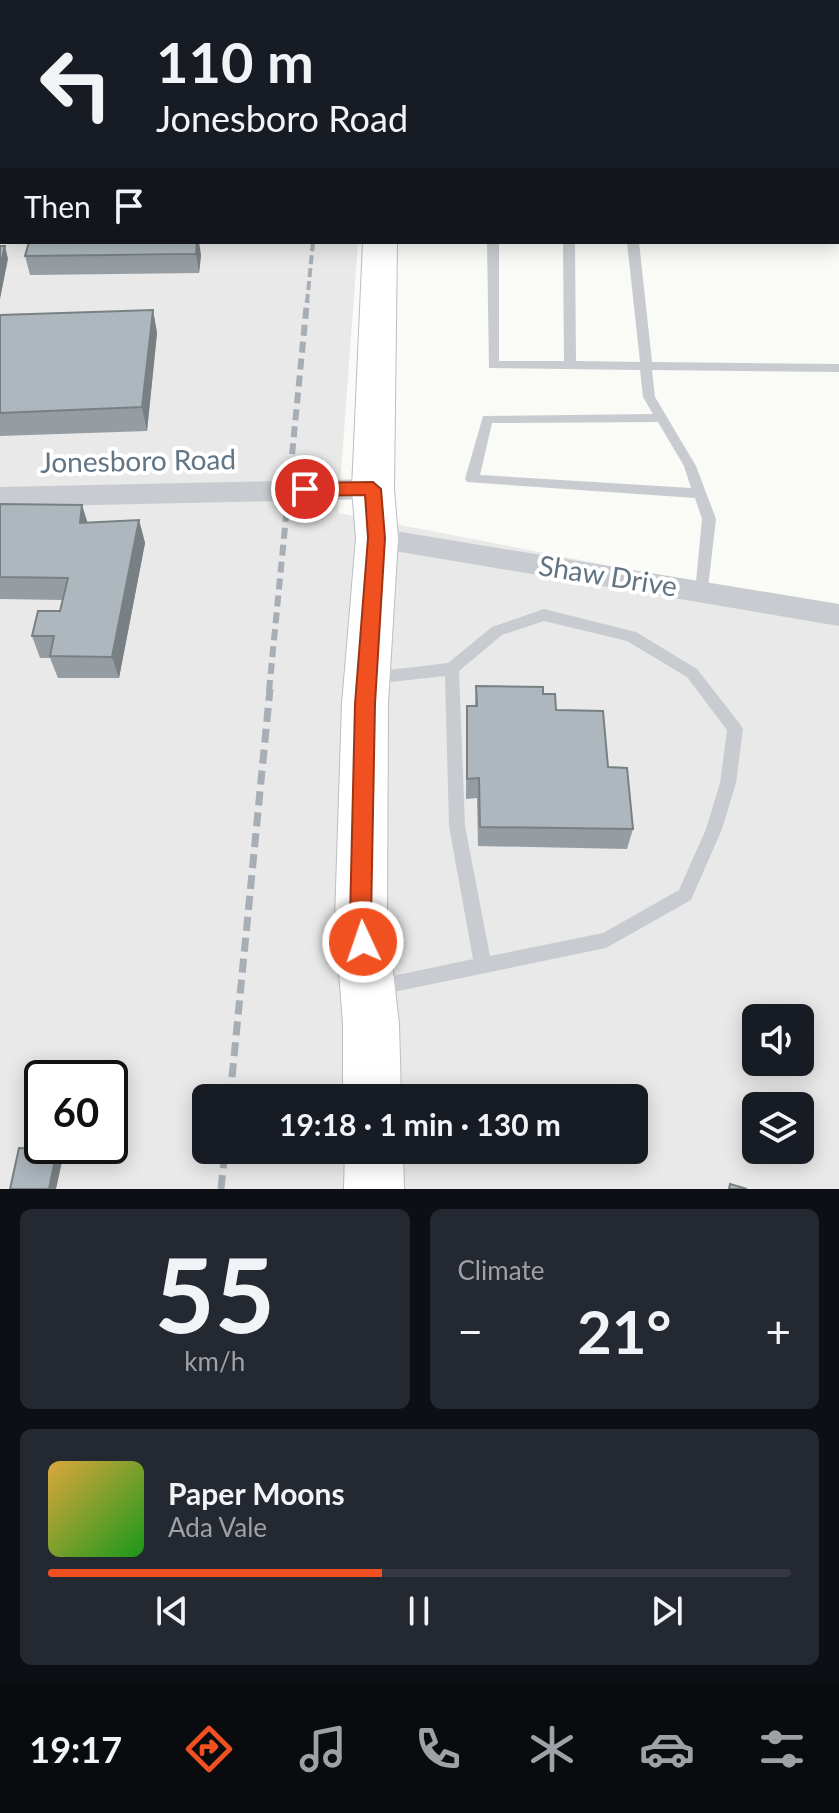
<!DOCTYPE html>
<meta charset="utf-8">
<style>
:root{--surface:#171b24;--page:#242831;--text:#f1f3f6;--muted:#9ea1a6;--line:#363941;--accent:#f15120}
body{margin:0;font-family:Lato,sans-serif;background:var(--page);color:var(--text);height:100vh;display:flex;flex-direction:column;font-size:30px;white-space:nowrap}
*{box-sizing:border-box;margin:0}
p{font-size:26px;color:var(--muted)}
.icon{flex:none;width:44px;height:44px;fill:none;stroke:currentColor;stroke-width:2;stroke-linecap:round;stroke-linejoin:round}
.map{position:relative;height:1189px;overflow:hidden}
.drawer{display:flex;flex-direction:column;gap:20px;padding:20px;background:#0d0f14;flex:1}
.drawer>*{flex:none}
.guide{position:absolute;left:0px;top:0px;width:840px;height:244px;box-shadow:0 4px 20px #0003;background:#171b24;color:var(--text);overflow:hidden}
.fabs{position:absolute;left:742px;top:1004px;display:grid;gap:16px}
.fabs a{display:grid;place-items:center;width:72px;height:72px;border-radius:12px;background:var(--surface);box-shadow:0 4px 20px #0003;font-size:40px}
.speed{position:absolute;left:24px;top:1060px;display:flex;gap:16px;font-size:40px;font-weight:700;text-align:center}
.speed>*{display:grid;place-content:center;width:104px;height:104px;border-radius:50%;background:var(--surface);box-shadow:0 4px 20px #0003;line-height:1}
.speed .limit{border:4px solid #111;border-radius:12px;background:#fff;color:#111}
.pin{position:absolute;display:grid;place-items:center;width:68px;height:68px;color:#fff;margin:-34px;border:4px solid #fff;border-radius:50%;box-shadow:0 2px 8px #0007}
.me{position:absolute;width:88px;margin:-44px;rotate:357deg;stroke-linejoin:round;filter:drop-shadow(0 0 6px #0008)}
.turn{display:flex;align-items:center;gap:28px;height:168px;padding:0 24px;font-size:36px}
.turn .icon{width:104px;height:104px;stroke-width:2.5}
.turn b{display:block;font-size:56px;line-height:68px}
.then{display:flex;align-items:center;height:76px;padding:0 24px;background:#0003;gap:16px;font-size:30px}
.big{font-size:60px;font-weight:700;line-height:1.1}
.drawer .tile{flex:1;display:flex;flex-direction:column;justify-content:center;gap:12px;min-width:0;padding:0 28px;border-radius:12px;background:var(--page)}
.drawer .dial{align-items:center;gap:0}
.dial b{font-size:104px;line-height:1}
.song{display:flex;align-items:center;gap:24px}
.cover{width:96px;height:96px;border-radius:12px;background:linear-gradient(135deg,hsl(40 70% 55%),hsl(120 70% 35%))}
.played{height:8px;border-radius:4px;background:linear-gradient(90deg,var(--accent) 45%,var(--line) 45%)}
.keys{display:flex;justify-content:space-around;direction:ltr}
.heat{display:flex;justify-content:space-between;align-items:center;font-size:44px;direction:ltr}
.drawer .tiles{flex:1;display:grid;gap:20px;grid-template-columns:1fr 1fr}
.tile:last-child{grid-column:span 2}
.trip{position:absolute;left:192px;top:1084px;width:456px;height:80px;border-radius:12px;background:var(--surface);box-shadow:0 4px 20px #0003;font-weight:700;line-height:80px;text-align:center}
.menu{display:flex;height:128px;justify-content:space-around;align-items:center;background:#090b0e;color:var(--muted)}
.menu .icon{width:56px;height:56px}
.menu .selected{color:var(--accent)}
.menu b{font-size:36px;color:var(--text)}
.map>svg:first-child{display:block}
</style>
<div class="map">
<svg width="839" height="1189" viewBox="0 0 839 1189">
<rect width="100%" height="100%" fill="#fafaf7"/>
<path fill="#e8e9e8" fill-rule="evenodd" d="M0,0H373L2,2V242H358L338,513L839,610V1189H0ZM756,1018H800V1062H756ZM42,1078H110V1146H42ZM206,1098H634V1150H206ZM756,1106H800V1150H756Z"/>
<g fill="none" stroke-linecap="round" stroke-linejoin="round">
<defs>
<g id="primary">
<rect x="374" y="0" width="28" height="2"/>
<path d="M363,242H397L394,489L398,538L388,704L387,919L399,1024L401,1098H343V1024L335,919L342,704L356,538L352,489Z"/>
<path d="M345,1150H403L404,1189H344Z"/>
</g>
</defs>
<use href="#primary" stroke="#babfc3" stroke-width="2"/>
<g fill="#c8ccd0" fill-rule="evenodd">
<rect x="838" y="45" width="1" height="6"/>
<rect x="0" y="67" width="2" height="6"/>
<rect x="0" y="168" width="2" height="7"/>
<rect x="0" y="227" width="2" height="8"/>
<path d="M487,242H499V361H564L563,242H575L576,361L640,362L627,242H639L652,362L839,364V372L652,370L655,397L696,466L716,519L707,596H697L695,592L702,519L695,498L467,482L465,479L483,416L653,414L643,397L640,370L489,368ZM658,422L684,466L691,488L480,475L492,423Z"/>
<path d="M544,609L636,632L697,669L740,724L743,729L736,783L722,829L691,900L606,948L379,995L373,993L370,987L373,981L379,979L473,959L449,826L445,676L372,684L367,682L365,678L367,674L372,672L448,663L492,627ZM544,621L627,641L687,677L727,730L720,783L706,829L679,890L603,933L490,956L465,826L459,671L502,635Z"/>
</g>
<g fill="#c8ccd0" fill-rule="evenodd">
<path d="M786,0H804L805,2H787Z"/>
<rect x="838" y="129" width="1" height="15"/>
<path d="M373,479L382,482L386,489L382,496L373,499L0,507V487Z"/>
<path d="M377,528L839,604V626L377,548L367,545L363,538L367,531Z"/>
</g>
<use href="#primary" fill="#fff" fill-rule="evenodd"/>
<path stroke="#a7aeb5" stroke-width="4" stroke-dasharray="9 4" stroke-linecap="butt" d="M307,303L313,242"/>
<path stroke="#a7aeb5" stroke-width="6" stroke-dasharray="11 6" stroke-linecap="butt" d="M269,691L307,301"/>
<g stroke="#a7aeb5" stroke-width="7" stroke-dasharray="14 7" stroke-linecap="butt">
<path d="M230,1098L270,689"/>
<path d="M221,1189L225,1150"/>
</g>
</g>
<g fill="#959da3">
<rect x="0" y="80" width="2" height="46"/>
<path d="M201,255L199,273L30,275L25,256Z"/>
<path d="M153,310L157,333L147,431L0,436V315Z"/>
<path d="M0,504L88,523L139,520L145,543L119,678H58L50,658H40L32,636L60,611L63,600L0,599Z"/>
<path d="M476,686L543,694L608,767L633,829L627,849L478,846L477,798L466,799L467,706H475Z"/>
</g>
<g fill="#798084">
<path d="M197,242H199L201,255L199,273L196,254Z"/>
<path d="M5,246L8,259L0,299V267Z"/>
<path d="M153,310L157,333L147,431L142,407Z"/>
<path d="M82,505L89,527L80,523Z"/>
<path d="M139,520L145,543L119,678L112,657Z"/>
<path d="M57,1150L63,1157L56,1189H49Z"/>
</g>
<g fill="#adb7bd" stroke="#798084" stroke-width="2">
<rect x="452" y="0" width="118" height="2"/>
<path d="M614,0H746L726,2H614Z"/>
<rect x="0" y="80" width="2" height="28"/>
<path d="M29,242H197L196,254L25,256Z"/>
<path d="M0,246H5L0,267Z"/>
<path d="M153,310L142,407L0,413V315Z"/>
<path d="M0,504L82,505L80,523L139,520L112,657L50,656L54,636H32L38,611H60L68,578L0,577Z"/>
<path d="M476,686L543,687V694H555L556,710L603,711L608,767L627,768L633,829L480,827L479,778L467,779V706H477Z"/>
<path d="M19,1148L57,1150L49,1189H10Z"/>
<path d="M730,1184L747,1189H729Z"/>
</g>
<path fill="#f15120" stroke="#9d3515" stroke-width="2" d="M373,482L381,489L385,538L375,704L371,919L374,942L371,950L363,953L355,950L350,919L355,704L368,538L365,495L305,496L296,489L305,483Z"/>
<g text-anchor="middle" stroke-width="8" stroke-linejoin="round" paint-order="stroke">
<g font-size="28" fill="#627585" stroke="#fff">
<text transform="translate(138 461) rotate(-1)" y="10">Jonesboro Road</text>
<text transform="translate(608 576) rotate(9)" y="10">Shaw Drive</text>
</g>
</g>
</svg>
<div class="fabs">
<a><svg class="icon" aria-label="sound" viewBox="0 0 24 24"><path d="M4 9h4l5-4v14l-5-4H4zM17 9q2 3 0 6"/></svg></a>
<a><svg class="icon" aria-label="layers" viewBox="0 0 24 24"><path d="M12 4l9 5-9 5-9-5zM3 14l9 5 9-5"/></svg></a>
</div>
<div class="speed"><div class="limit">60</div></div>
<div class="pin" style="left:305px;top:489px;background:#d93025"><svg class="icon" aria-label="arrive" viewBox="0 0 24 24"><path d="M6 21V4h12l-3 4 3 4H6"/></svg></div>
<svg class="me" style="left:363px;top:942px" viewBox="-20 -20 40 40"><circle r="17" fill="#f15120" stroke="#fff" stroke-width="3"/><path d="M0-11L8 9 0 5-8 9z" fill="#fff"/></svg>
<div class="trip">19:18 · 1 min · 130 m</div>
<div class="guide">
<div class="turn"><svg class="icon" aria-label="left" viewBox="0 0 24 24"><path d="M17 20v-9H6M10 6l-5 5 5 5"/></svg><div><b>110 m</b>Jonesboro Road</div></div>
<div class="then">Then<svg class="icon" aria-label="arrive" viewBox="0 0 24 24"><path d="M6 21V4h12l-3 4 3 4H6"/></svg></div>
</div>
</div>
<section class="drawer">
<div class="tiles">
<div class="tile dial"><b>55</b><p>km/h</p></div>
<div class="tile"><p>Climate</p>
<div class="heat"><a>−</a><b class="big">21°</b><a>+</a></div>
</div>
<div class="tile">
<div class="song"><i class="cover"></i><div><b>Paper Moons</b><p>Ada Vale</p></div></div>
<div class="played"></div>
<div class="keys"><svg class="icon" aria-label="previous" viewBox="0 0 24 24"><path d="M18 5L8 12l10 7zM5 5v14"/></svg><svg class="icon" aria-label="pause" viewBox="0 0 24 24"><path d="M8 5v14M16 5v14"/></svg><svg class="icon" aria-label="next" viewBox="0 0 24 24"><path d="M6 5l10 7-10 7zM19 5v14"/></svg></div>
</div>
</div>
</section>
<nav class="menu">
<b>19:17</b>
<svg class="icon selected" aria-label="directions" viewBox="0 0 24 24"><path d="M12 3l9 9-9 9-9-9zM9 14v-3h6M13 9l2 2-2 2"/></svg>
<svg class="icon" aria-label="music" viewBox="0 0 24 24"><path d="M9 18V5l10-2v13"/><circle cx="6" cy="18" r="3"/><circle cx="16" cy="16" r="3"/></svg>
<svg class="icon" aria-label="phone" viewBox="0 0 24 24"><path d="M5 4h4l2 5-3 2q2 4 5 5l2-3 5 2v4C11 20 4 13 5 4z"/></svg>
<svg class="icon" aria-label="climate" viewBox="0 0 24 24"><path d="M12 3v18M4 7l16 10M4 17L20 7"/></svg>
<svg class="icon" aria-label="car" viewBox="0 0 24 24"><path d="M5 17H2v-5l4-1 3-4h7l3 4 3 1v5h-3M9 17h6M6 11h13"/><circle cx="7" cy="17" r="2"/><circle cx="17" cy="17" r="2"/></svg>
<svg class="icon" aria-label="filters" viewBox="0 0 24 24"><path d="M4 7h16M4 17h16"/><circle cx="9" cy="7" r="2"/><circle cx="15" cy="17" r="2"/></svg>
</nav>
